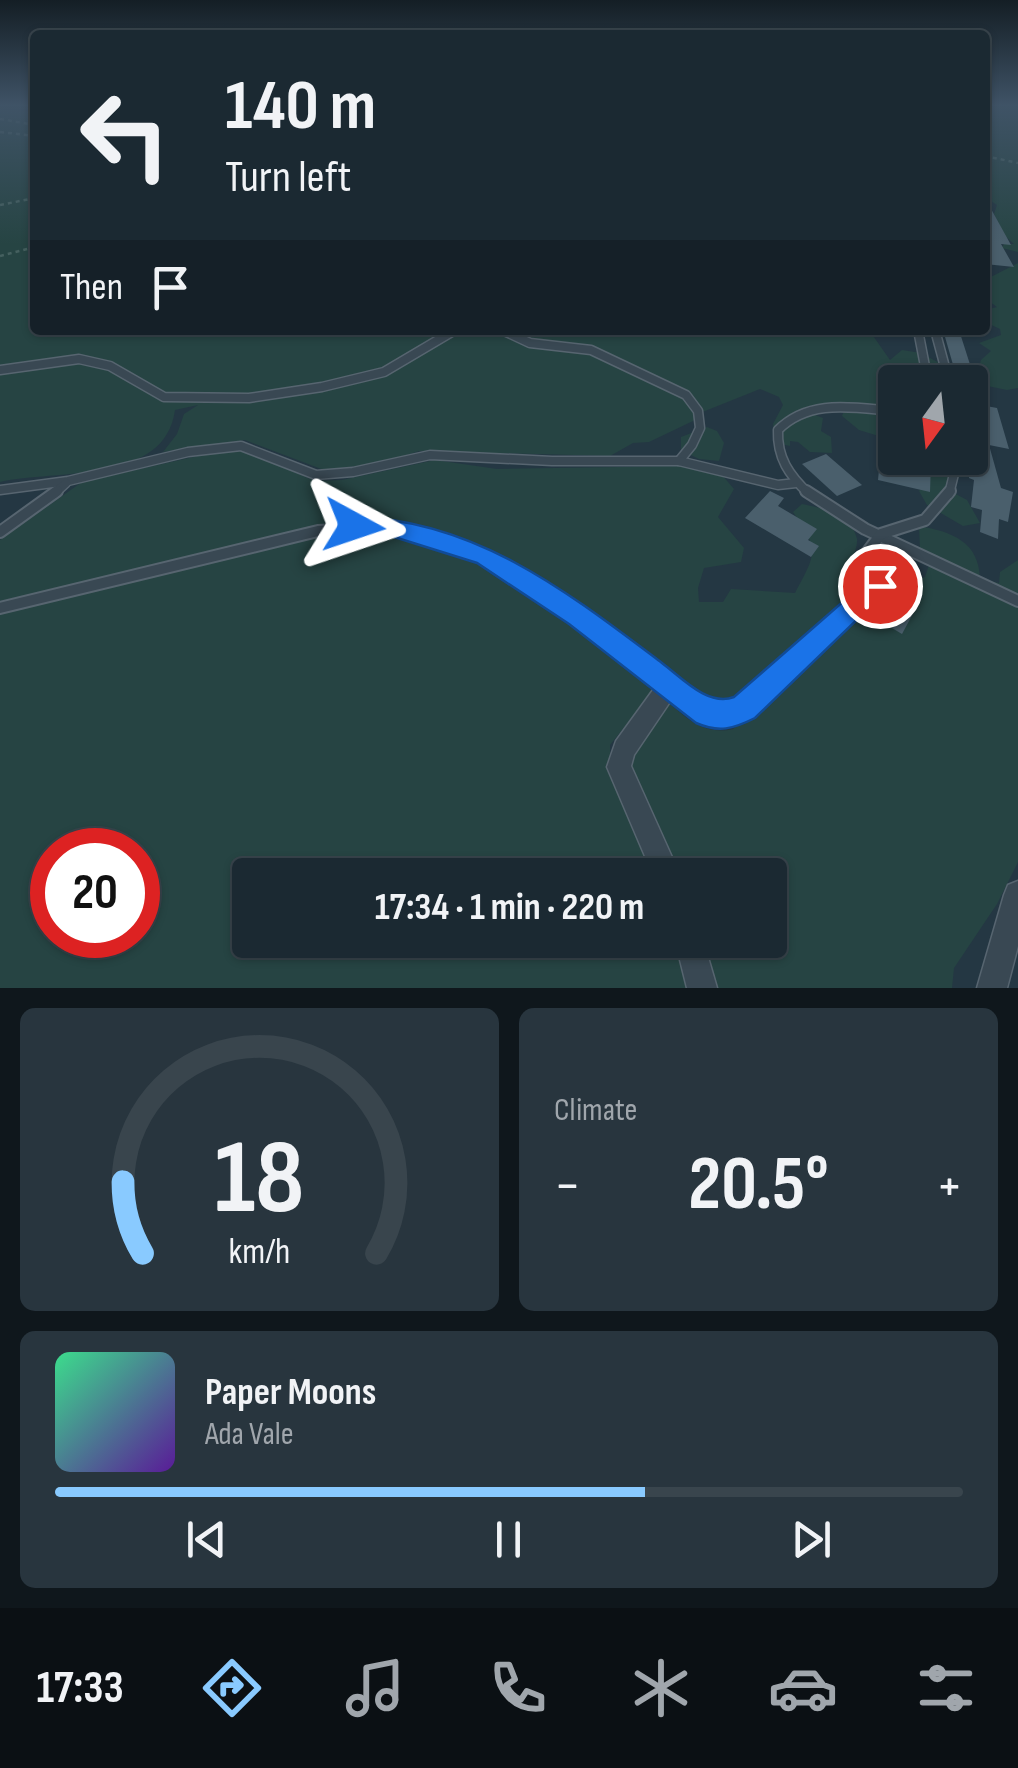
<!DOCTYPE html>
<meta charset="utf-8">
<style>
:root{--surface:#1b2932;--page:#28353e;--text:#f1f3f6;--muted:#a0a6ac;--line:#39454d;--accent:#89caff}
body{margin:0;font-family:"Sofia Sans Condensed",sans-serif;background:var(--page);color:var(--text);height:100vh;display:flex;flex-direction:column;font-size:38px;white-space:nowrap}
*{box-sizing:border-box;margin:0}
p{font-size:32px;color:var(--muted)}
.icon{flex:none;width:55px;height:55px;fill:none;stroke:currentColor;stroke-width:2;stroke-linecap:round;stroke-linejoin:round}
.map{position:relative;height:988px;overflow:hidden}
.sheet{display:flex;flex-direction:column;gap:20px;padding:20px;background:#0f171c;flex:1}
.sheet>*{flex:none}
.banner{position:absolute;left:30px;top:30px;width:960px;height:305px;border-radius:10px;box-shadow:0 2px 8px #0004,0 0 0 2px var(--line);background:#1b2932;color:var(--text);overflow:hidden}
.needle{width:65px;rotate:195deg}
.tools{position:absolute;left:878px;top:365px;display:grid;gap:20px}
.tools a{display:grid;place-items:center;width:110px;height:110px;border-radius:10px;background:var(--surface);box-shadow:0 2px 8px #0004,0 0 0 2px var(--line);font-size:50px}
.speed{position:absolute;left:30px;top:828px;display:flex;gap:20px;font-size:50px;font-weight:700;text-align:center}
.speed>*{display:grid;place-content:center;width:130px;height:130px;border-radius:50%;background:var(--surface);box-shadow:0 2px 8px #0004,0 0 0 2px var(--line);line-height:1}
.speed .limit{border:15px solid #d22;background:#fff;color:#111}
.pin{position:absolute;display:grid;place-items:center;width:85px;height:85px;color:#fff;margin:-42px;border:5px solid #fff;border-radius:50%;box-shadow:0 2px 10px #0007}
.me{position:absolute;width:110px;margin:-55px;rotate:95deg;stroke-linejoin:round;filter:drop-shadow(0 0 8px #0008)}
.turn{display:flex;align-items:center;gap:35px;height:210px;padding:0 30px;font-size:45px}
.turn .icon{width:130px;height:130px;stroke-width:2.5}
.turn b{display:block;font-size:70px;line-height:85px}
.then{display:flex;align-items:center;height:95px;padding:0 30px;background:#0003;gap:20px;font-size:38px}
.big{font-size:75px;font-weight:700;line-height:1.1}
.sheet .tile{flex:1;display:flex;flex-direction:column;justify-content:center;gap:15px;min-width:0;padding:0 35px;border-radius:15px;background:var(--page)}
.sheet .dial{align-items:center;gap:0}
.dial svg{height:260px;overflow:visible;fill:none;stroke:var(--line);stroke-width:7;stroke-linecap:round;text-anchor:middle}
.dial text{fill:var(--text);stroke:none}
.song{display:flex;align-items:center;gap:30px}
.cover{width:120px;height:120px;border-radius:15px;background:linear-gradient(135deg,hsl(150 70% 55%),hsl(270 70% 35%))}
.played{height:10px;border-radius:5px;background:linear-gradient(90deg,var(--accent) 65%,var(--line) 65%)}
.keys{display:flex;justify-content:space-around;direction:ltr}
.heat{display:flex;justify-content:space-between;align-items:center;font-size:55px;direction:ltr}
.sheet .tiles{flex:1;display:grid;gap:20px;grid-template-columns:1fr 1fr}
.tile:last-child{grid-column:span 2}
.trip{position:absolute;left:232px;top:858px;width:555px;height:100px;border-radius:10px;background:var(--surface);box-shadow:0 2px 8px #0004,0 0 0 2px var(--line);font-weight:700;line-height:100px;text-align:center}
.tabs{display:flex;height:160px;justify-content:space-around;align-items:center;background:#0b1014;color:var(--muted)}
.tabs .icon{width:70px;height:70px}
.tabs .selected{color:var(--accent)}
.tabs b{font-size:45px;color:var(--text)}
.map>svg:first-child{display:block}
</style>
<div class="map">
<svg width="1018" height="988" viewBox="0 0 1018 988">
<rect width="100%" height="100%" fill="#243743"/>
<g fill="#264443" fill-rule="evenodd">
<path d="M985,106H1018V252L1002,248L1004,244H1014L1004,235L994,214L997,205L985,197Z"/>
<path d="M0,109L35,112V330H455L449,336L472,330L705,333L869,330L890,360L902,350L921,353L943,365V373L934,376L939,382H928L926,378L920,382L906,379L907,382H895V441L859,430L842,416L844,411L809,406L805,411L823,418L821,431L831,437L832,453L810,452L798,442L790,441V446L776,443L773,424L783,405L779,397L760,389L700,413L693,421L649,442L633,443L610,456L419,451L382,463L324,470L245,440L163,452L177,434L184,414L198,405L175,410C165,485 56,469 0,482Z"/>
<path d="M1018,263V388L1007,390L968,382L976,378L981,360L991,351L979,343L1001,335L1000,329L985,322V310L997,307L985,298V280Z"/>
<path d="M707,427L717,431L724,443L719,461L699,459L681,450V437Z"/>
<path d="M229,449L242,450L315,481L342,480L435,460L497,469L680,466L722,475L734,489L718,517L744,548L741,562L704,568L698,588L699,602H723L731,589L795,593C816,553 820,551 793,512L802,504C823,508 852,515 857,539C858,546 853,554 854,561C854,566 859,571 859,576C857,610 762,684 734,709L721,711L699,703L600,625L492,552L392,521L344,520L349,532C469,526 562,618 655,682V689L610,745V763L655,875H250V940H679L693,988H0V608L146,569L0,601V540L82,482ZM52,850H138V935H52Z"/>
<path d="M930,458H961V468L953,475L952,492L967,500L980,523L963,526L927,505L919,491L934,469Z"/>
<path d="M919,526C953,532 979,542 980,579L999,583L1000,572L1018,560V862L997,904L954,968L952,988H708L697,940H770V875H673L627,764L666,698C683,718 706,736 733,729L805,662L854,623L861,611L902,633L922,597L902,585L925,577L929,565L920,550Z"/>
</g>
<g fill="#4a5f6c">
<path d="M985,198L1011,245L1001,244L1014,267L985,264Z"/>
<path d="M943,330H959L974,377L971,376L973,382H958Z"/>
<path d="M970,403L997,408L1009,449L989,445L1001,488L1013,492L1008,522L999,519L998,539L980,532L982,510L971,507L974,480L969,478Z"/>
<path d="M882,438L895,441V458H920L931,463L930,492L878,480Z"/>
<path d="M826,454L862,485L837,496L802,464Z"/>
<path d="M770,491L784,498L778,506L817,529L808,540L819,546L811,557L745,518Z"/>
<path d="M892,579L922,597L902,634L870,615Z"/>
</g>
<g fill="none" stroke-linecap="round" stroke-linejoin="round">
<defs>
<g id="service-far2">
<path d="M502,330L530,343L591,350L686,395L698,411L700,428L692,445L679,461"/>
<path d="M918,330L928,382"/>
<path d="M935,330L949,382"/>
<path d="M0,370L79,359L110,366L164,397L249,398L322,387L384,372L455,330"/>
<path d="M0,490L68,481L188,452L241,446L316,475L353,472L430,455L552,461H679L778,485L796,483"/>
<path d="M54,494L66,483"/>
<path d="M809,494C789,475 777,458 778,430C810,398 854,408 895,411"/>
<path d="M949,494L958,458"/>
</g>
<g id="service-far1">
<path d="M806,491L865,529L1018,601"/>
<path d="M0,532L57,491"/>
<path d="M0,608L318,531L391,527L485,556L578,615L702,709"/>
<path d="M744,709L879,586L866,554L881,534L925,520L950,491"/>
</g>
<path id="service" d="M698,706C714,718 732,716 747,706"/>
<g id="minor">
<path d="M669,676L677,679L680,687L634,755L631,766L680,875H653L607,767L616,741L661,679Z"/>
<path d="M1018,881V946L1007,988H977L1004,895L1008,885Z"/>
<path d="M675,940H703L717,988H687Z"/>
</g>
</defs>
<use href="#service-far2" stroke="#576570" stroke-width="11"/>
<use href="#service-far1" stroke="#576570" stroke-width="14"/>
<use href="#service" stroke="#576570" stroke-width="16"/>
<use href="#minor" stroke="#576570" stroke-width="3"/>
<g stroke="#45605f" stroke-width="2.5" stroke-dasharray="4 4" stroke-linecap="butt">
<path d="M0,119L35,125"/>
<path d="M0,132L35,136"/>
<path d="M985,156L1018,163"/>
<path d="M0,205L35,198"/>
<path d="M0,256L35,247"/>
</g>
<use href="#service-far2" stroke="#394853" stroke-width="8"/>
<use href="#service-far1" stroke="#394853" stroke-width="10"/>
<use href="#service" stroke="#394853" stroke-width="12"/>
<use href="#minor" fill="#394853" fill-rule="evenodd"/>
</g>
<linearGradient id="sky" x2="0" y2="1"><stop stop-color="#141e25"/><stop offset="0.43" stop-color="#3f5366"/><stop offset="1" stop-color="#3f5366" stop-opacity="0"/></linearGradient>
<rect width="1018" height="244" fill="url(#sky)"/>
<path fill="#1a73e8" stroke="#114b97" stroke-width="2.5" d="M354,517C475,519 569,593 662,663C682,678 708,707 734,697L870,578L880,575L889,578L892,586L755,718C733,729 719,733 696,723L569,624L477,563L391,536L346,533L342,526L346,520Z"/>
</svg>
<div class="tools">
<a><svg class="needle" viewBox="-14 -14 28 28"><path d="M0-13l5 13h-10z" fill="#e53935"/><path d="M0 13l5-13h-10z" fill="#a0a6ac"/></svg></a>
</div>
<div class="speed"><div class="limit">20</div></div>
<div class="pin" style="left:880px;top:586px;background:#d93025"><svg class="icon" aria-label="arrive" viewBox="0 0 24 24"><path d="M6 21V4h12l-3 4 3 4H6"/></svg></div>
<svg class="me" style="left:354px;top:526px" viewBox="-20 -20 40 40"><path d="M0-17L14 15 0 8-14 15z" fill="#1a73e8" stroke="#fff" stroke-width="4"/></svg>
<div class="trip">17:34 · 1 min · 220 m</div>
<div class="banner">
<div class="turn"><svg class="icon" aria-label="left" viewBox="0 0 24 24"><path d="M17 20v-9H6M10 6l-5 5 5 5"/></svg><div><b>140 m</b>Turn left</div></div>
<div class="then">Then<svg class="icon" aria-label="arrive" viewBox="0 0 24 24"><path d="M6 21V4h12l-3 4 3 4H6"/></svg></div>
</div>
</div>
<section class="sheet">
<div class="tiles">
<div class="tile dial"><svg viewBox="0 0 100 80">
<path d="M14 69A42 42 0 1 1 86 69"/>
<path d="M14 69A42 42 0 0 1 8 47" stroke="#89caff"/>
<text x="50" y="56" font-size="32" font-weight="700">18</text>
<text x="50" y="72" font-size="11">km/h</text>
</svg></div>
<div class="tile"><p>Climate</p>
<div class="heat"><a>−</a><b class="big">20.5°</b><a>+</a></div>
</div>
<div class="tile">
<div class="song"><i class="cover"></i><div><b>Paper Moons</b><p>Ada Vale</p></div></div>
<div class="played"></div>
<div class="keys"><svg class="icon" aria-label="previous" viewBox="0 0 24 24"><path d="M18 5L8 12l10 7zM5 5v14"/></svg><svg class="icon" aria-label="pause" viewBox="0 0 24 24"><path d="M8 5v14M16 5v14"/></svg><svg class="icon" aria-label="next" viewBox="0 0 24 24"><path d="M6 5l10 7-10 7zM19 5v14"/></svg></div>
</div>
</div>
</section>
<nav class="tabs">
<b>17:33</b>
<svg class="icon selected" aria-label="directions" viewBox="0 0 24 24"><path d="M12 3l9 9-9 9-9-9zM9 14v-3h6M13 9l2 2-2 2"/></svg>
<svg class="icon" aria-label="music" viewBox="0 0 24 24"><path d="M9 18V5l10-2v13"/><circle cx="6" cy="18" r="3"/><circle cx="16" cy="16" r="3"/></svg>
<svg class="icon" aria-label="phone" viewBox="0 0 24 24"><path d="M5 4h4l2 5-3 2q2 4 5 5l2-3 5 2v4C11 20 4 13 5 4z"/></svg>
<svg class="icon" aria-label="climate" viewBox="0 0 24 24"><path d="M12 3v18M4 7l16 10M4 17L20 7"/></svg>
<svg class="icon" aria-label="car" viewBox="0 0 24 24"><path d="M5 17H2v-5l4-1 3-4h7l3 4 3 1v5h-3M9 17h6M6 11h13"/><circle cx="7" cy="17" r="2"/><circle cx="17" cy="17" r="2"/></svg>
<svg class="icon" aria-label="filters" viewBox="0 0 24 24"><path d="M4 7h16M4 17h16"/><circle cx="9" cy="7" r="2"/><circle cx="15" cy="17" r="2"/></svg>
</nav>
